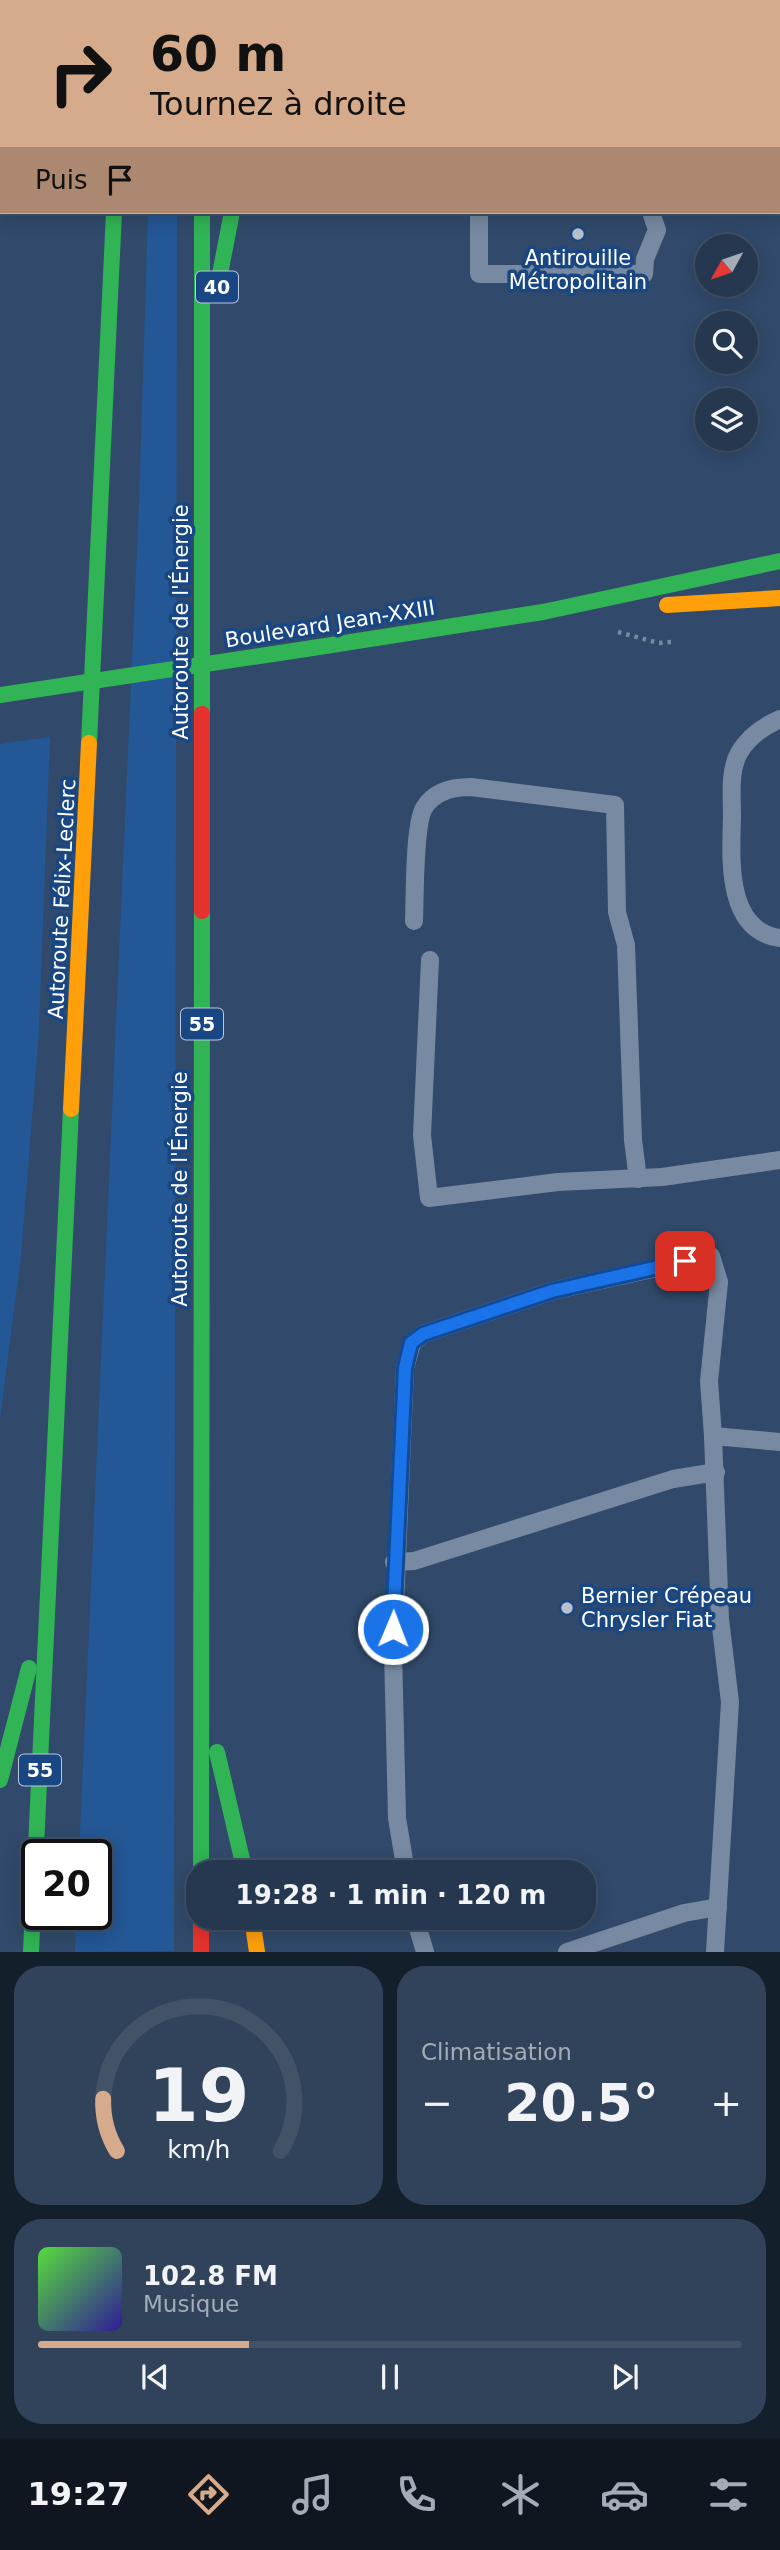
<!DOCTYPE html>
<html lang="fr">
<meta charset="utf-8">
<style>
:root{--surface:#253850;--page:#31435a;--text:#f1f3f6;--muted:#a3acb7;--line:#425267;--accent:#d6ab8b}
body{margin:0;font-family:"DejaVu Sans",sans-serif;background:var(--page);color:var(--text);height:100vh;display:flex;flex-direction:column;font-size:26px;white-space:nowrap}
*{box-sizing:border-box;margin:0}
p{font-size:23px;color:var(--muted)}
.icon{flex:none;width:38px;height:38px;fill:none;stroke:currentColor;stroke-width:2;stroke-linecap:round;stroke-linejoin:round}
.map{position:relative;height:1952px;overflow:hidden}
.sheet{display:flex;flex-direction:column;gap:14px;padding:14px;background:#141f2c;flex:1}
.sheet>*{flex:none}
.top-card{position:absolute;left:0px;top:0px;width:780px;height:214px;box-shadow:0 4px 18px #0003,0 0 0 2px var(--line);background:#d6ab8b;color:#111;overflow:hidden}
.needle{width:46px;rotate:230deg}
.fabs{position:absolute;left:695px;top:234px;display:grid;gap:14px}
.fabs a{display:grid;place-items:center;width:63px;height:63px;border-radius:50%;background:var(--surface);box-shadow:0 4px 18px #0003,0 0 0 2px var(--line);font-size:35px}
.speed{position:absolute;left:21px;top:1839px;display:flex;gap:14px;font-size:35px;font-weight:700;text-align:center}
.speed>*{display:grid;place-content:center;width:91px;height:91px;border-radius:50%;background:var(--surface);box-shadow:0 4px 18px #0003,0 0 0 2px var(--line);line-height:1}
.speed .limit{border:4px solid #111;border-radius:10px;background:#fff;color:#111}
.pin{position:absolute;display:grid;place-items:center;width:60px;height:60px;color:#fff;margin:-30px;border-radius:14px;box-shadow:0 4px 10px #0006}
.me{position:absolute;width:77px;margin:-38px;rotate:1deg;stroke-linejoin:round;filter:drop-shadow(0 0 5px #0008)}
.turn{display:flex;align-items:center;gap:24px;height:147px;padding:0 35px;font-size:32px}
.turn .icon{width:91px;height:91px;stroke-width:2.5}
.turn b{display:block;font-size:49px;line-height:60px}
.then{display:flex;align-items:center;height:66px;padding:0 35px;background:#0003;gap:14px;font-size:26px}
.big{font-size:52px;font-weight:700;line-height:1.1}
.sheet .tile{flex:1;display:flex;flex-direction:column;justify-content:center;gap:10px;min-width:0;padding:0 24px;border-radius:28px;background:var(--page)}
.sheet .dial{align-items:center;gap:0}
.dial svg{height:182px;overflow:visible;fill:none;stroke:var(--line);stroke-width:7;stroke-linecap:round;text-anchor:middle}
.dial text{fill:var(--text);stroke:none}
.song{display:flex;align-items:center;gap:21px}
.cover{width:84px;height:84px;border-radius:10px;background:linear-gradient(135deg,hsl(110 70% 55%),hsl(250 70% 35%))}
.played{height:7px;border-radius:4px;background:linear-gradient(90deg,var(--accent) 30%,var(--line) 30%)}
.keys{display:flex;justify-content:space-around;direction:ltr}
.heat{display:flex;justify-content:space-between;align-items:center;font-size:38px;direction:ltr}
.sheet .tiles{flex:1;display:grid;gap:14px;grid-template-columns:1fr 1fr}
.tile:last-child{grid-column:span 2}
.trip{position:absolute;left:186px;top:1860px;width:410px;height:70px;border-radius:28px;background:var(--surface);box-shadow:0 4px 18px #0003,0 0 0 2px var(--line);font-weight:700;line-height:70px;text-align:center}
.menu{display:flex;height:112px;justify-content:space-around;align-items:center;background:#0f1620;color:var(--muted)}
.menu .icon{width:49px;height:49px}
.menu .on{color:var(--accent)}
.menu b{font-size:32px;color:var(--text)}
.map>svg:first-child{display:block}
</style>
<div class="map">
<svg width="780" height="1952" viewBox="0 0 780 1952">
<rect width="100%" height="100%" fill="#314a6b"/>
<g fill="#245795">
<path d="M148,212H177L174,1951L75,1952L76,1915L96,1914V1855H79L139,503Z"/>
<path d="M50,737L39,1030L21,1256L0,1419V744Z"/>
</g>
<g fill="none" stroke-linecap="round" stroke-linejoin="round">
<path stroke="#778aa1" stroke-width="4.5" stroke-dasharray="3.5 5" stroke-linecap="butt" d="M618,632L659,643L671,642"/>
<g stroke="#778aa1" stroke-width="18">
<path d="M478,0V2"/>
<path d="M614,0V2"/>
<path d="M685,0L688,2"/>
<path d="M479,212V274H644L645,259L657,230L651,212"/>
<path d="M780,719C764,726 748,737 739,753C729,771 732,796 732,816C731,857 725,931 780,938"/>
<path d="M414,921C415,897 414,825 424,808C434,791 454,787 471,787L615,805L617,912L626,945L633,1140L638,1179"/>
<path d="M430,960L422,1135L429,1198L558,1182L662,1177L780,1160"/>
<path d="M394,1562L414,1561L673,1479L716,1472"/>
<path d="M406,1872L397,1818L393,1651L405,1368L412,1343L423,1334L552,1291L711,1256L719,1282L709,1381L713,1436"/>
<path d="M415,1918L425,1952"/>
<path d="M567,1952L684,1913L718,1907"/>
<path d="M715,1952L730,1702L720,1619L713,1436L780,1442"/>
</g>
<g stroke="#30b455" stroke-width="16">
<path d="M121,0V2"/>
<path d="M203,0V2"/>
<path d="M267,0V2"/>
<path d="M219,279L232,212"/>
<path d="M306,649L543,612L780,561"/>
<path d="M202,714V212"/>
<path d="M89,743L114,212"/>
<path d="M217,1752L245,1872"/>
<path d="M0,1780L29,1668"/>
<path d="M201,1872L202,911"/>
<path d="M31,1952L71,1109"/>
</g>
<g stroke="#ff9f0a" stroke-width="16">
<path d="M667,605L780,598"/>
<path d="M71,1109L89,743"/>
<path d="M252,1918L257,1952"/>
</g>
<g stroke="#e5322d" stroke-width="16">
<path d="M202,911V714"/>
<path d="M201,1918V1952"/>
</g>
<path stroke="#30b455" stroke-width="16" d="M0,695L306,649"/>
</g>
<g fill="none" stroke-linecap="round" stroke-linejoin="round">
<defs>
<path id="route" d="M393,1629L405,1368L411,1343L423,1334L552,1291L685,1261"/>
</defs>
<use href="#route" stroke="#114b97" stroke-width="18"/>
<use href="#route" stroke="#1a73e8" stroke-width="12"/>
</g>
<g fill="#b7c0cb" stroke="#194783" stroke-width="2.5">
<circle cx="578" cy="234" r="7"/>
<circle cx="567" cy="1608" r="7"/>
</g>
<g text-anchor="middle" stroke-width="7" stroke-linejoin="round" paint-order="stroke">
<g fill="#194783" stroke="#bac8da" stroke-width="2">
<rect x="196" y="271.5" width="42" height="31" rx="5"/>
<rect x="181" y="1008.5" width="42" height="31" rx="5"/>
<rect x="19" y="1754.5" width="42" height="31" rx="5"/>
</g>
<g font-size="19" font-weight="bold" fill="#fff">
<text x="217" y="294">40</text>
<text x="202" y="1031">55</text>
<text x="40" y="1777">55</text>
</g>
<g font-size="21" fill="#fff" stroke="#194783">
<text x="578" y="265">Antirouille<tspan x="578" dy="24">Métropolitain</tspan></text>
<text x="581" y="1603" text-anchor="start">Bernier Crépeau<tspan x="581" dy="24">Chrysler Fiat</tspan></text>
</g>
<g font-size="21" fill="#fff" stroke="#194783">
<text transform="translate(181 622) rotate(-90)" y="7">Autoroute de l'Énergie</text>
<text transform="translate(330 624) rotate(-9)" y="7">Boulevard Jean-XXIII</text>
<text transform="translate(62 899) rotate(-87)" y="7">Autoroute Félix-Leclerc</text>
<text transform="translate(180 1189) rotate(-90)" y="7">Autoroute de l'Énergie</text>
</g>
</g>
</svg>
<div class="fabs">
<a><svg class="needle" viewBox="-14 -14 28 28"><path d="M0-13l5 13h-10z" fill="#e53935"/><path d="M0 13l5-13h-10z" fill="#a3acb7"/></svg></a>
<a><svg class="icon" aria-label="search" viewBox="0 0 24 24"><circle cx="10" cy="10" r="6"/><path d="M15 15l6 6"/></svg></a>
<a><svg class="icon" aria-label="layers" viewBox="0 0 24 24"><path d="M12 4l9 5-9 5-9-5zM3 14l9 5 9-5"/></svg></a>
</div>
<div class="speed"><div class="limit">20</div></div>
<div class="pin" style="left:685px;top:1261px;background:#d93025"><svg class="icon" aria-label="arrive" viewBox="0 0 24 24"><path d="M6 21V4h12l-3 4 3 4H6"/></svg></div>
<svg class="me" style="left:393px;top:1629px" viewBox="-20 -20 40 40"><circle r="17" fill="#1a73e8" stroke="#fff" stroke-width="3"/><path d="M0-11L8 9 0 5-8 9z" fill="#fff"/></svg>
<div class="trip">19:28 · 1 min · 120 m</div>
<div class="top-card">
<div class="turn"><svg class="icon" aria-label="right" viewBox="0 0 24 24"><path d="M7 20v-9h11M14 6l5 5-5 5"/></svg><div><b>60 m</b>Tournez à droite</div></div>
<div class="then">Puis<svg class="icon" aria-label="arrive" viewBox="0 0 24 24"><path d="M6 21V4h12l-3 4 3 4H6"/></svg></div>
</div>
</div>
<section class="sheet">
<div class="tiles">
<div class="tile dial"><svg viewBox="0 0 100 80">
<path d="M14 69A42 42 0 1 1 86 69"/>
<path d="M14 69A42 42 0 0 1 8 46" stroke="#d6ab8b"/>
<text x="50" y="56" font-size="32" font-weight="700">19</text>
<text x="50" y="72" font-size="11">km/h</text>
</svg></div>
<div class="tile"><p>Climatisation</p>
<div class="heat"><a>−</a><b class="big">20.5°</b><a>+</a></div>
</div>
<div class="tile">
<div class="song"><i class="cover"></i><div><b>102.8 FM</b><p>Musique</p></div></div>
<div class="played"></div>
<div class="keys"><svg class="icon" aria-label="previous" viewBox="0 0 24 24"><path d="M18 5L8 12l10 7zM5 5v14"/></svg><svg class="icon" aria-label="pause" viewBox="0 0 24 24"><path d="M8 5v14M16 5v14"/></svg><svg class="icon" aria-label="next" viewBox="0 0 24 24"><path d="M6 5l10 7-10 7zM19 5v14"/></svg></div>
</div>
</div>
</section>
<nav class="menu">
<b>19:27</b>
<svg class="icon on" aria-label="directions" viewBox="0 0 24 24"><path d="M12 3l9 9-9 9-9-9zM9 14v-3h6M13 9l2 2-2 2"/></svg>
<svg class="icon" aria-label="music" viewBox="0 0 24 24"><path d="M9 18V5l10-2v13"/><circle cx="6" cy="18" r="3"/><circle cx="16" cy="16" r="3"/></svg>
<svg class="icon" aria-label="phone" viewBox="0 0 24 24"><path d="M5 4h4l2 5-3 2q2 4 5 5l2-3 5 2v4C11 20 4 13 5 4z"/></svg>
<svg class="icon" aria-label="climate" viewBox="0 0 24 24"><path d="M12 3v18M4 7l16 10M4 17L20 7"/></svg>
<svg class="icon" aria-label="car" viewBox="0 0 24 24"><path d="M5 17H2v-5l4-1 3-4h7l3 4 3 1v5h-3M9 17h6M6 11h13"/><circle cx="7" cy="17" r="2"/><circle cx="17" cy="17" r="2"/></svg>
<svg class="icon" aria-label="filters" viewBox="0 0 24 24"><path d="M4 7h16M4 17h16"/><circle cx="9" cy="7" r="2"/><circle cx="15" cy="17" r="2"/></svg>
</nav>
